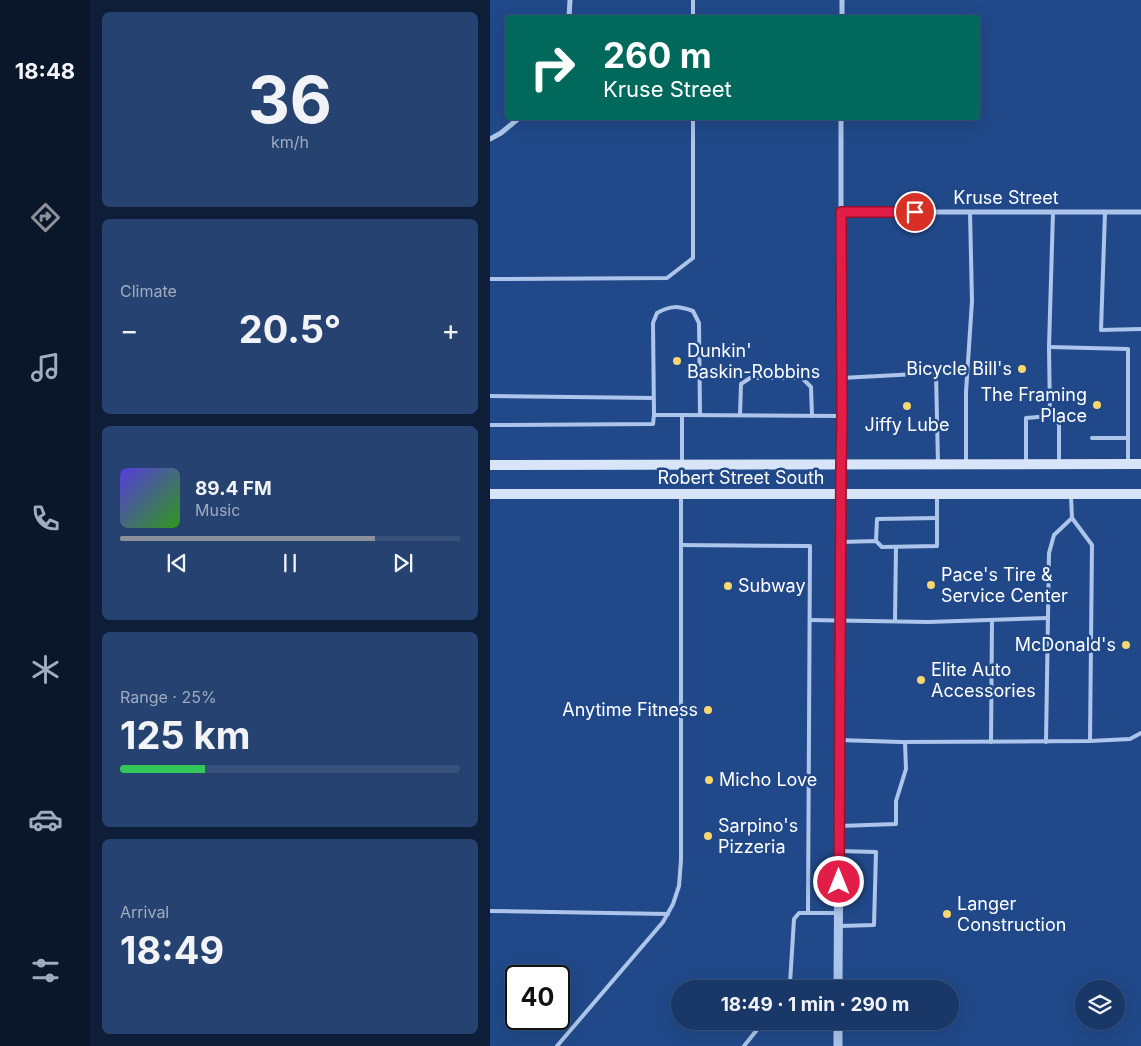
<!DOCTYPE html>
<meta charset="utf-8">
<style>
:root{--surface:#193767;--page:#264270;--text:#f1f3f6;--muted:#9facc0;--line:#37517b;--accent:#8c9099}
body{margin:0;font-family:Inter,sans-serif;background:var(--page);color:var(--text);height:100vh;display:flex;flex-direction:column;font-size:19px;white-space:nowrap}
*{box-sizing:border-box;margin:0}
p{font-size:16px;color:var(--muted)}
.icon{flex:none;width:28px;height:28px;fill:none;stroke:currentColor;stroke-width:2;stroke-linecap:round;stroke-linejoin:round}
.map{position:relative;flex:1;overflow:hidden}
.panel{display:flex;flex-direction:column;gap:12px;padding:12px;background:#0e1e39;width:400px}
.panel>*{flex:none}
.banner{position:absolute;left:15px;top:15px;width:475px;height:105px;border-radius:5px;box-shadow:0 5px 20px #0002,0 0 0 1px var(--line);background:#00695c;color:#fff;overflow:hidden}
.fabs{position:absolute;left:585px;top:980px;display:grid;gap:10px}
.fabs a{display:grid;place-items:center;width:50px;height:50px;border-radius:50%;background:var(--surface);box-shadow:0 5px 20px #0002,0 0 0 1px var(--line);font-size:25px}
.speed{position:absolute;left:15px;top:965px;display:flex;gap:10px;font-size:25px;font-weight:700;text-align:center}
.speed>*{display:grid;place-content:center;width:65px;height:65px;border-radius:50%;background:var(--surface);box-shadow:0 5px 20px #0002,0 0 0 1px var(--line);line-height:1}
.speed .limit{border:2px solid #111;border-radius:8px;background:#fff;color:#111}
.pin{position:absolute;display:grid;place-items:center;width:42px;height:42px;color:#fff;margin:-21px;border:2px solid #fff;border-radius:50%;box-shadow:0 1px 5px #0007}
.me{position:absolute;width:55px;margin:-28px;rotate:0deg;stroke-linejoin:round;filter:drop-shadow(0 0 4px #0008)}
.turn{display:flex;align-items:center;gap:18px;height:105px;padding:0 15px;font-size:22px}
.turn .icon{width:65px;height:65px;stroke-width:2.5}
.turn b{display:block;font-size:35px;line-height:42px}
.big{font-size:38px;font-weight:700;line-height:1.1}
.panel .card{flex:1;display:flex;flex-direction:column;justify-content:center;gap:8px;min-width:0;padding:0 18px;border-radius:8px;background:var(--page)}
.panel .dial{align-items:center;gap:0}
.dial b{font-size:65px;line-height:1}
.song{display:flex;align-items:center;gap:15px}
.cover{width:60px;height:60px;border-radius:8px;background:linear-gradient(135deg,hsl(250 70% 55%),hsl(110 70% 35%))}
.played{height:5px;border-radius:2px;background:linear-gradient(90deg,var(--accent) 75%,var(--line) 75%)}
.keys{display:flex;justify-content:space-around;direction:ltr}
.heat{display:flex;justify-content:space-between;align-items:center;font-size:28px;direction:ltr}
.charge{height:8px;border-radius:4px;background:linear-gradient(90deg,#34c759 25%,var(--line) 0)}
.trip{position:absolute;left:181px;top:980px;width:288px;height:50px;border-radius:25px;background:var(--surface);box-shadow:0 5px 20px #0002,0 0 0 1px var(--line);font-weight:700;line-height:50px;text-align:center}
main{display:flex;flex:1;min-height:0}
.tabs{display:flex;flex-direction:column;width:90px;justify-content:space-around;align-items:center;background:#0a1629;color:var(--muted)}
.tabs .icon{width:35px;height:35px}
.tabs .active{color:var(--accent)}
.tabs b{font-size:22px;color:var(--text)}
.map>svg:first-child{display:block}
</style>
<main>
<nav class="tabs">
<b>18:48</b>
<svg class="icon active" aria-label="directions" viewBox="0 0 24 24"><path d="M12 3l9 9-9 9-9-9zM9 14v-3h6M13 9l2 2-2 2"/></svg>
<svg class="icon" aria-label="music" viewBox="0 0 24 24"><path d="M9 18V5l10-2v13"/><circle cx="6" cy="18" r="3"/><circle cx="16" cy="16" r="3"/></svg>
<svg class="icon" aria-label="phone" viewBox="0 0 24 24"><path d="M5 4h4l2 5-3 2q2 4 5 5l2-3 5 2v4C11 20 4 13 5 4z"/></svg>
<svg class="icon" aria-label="climate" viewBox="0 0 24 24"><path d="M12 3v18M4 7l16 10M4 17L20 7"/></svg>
<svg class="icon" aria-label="car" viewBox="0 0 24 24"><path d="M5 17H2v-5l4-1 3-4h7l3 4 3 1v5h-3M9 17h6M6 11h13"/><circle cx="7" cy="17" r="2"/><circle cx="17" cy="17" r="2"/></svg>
<svg class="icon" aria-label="filters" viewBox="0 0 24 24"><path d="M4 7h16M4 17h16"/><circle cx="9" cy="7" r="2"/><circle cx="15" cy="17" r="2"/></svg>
</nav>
<section class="panel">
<div class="card dial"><b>36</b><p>km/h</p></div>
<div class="card"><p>Climate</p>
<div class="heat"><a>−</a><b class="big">20.5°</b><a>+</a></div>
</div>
<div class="card">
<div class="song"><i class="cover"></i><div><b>89.4 FM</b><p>Music</p></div></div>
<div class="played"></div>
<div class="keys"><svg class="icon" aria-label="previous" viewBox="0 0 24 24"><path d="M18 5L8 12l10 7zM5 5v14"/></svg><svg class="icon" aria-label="pause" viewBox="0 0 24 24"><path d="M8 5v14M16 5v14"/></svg><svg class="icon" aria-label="next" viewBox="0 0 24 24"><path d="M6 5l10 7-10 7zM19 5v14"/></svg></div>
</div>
<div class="card"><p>Range · 25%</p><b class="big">125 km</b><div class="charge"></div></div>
<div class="card"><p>Arrival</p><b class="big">18:49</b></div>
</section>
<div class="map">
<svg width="651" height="1046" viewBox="0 0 651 1046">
<rect width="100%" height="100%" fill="#214989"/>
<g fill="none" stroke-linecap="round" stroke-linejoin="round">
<g stroke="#adc5eb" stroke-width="4">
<path d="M203,18V0"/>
<path d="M615,212L611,330L651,329"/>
<path d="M0,279L177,278L203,258V118"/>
<path d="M559,347L638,349V463"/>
<path d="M351,378L446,373L448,464"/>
<path d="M0,396L163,398"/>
<path d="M192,415L352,416"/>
<path d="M250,415L251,384L260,378H312L321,387L322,416"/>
<path d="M560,416L569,424V464"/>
<path d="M0,425L163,424L164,415"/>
<path d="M602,438H638"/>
<path d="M476,464V392L482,301L480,212"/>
<path d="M536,464V418L560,416L559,347L563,212"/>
<path d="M192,465V415H164L163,323L167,313C181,305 188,306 203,311L209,323L210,415"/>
<path d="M386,541L387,519L447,518"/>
<path d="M351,542L386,541L392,547L447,546V495"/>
<path d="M191,545L320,546L318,913"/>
<path d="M320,620L438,622L558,618"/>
<path d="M405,621L406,547"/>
<path d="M349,740L411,742L600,741L602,545L582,518L581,496"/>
<path d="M600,741L640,739L651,733"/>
<path d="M501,742L502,620"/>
<path d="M556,742L559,553L564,535L582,518"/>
<path d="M349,826L406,824V801L416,769L415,742"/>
<path d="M349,851L386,852L384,925L349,926"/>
<path d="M0,911L178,914"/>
<path d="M348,988H387"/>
<path d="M297,989L300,983L304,919L309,913H348"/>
<path d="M67,1046L173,922L183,904L189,886L191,860V496"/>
<path d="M254,1046L274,1021"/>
</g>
<g stroke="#adc5eb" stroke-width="5">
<path d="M79,18L80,0"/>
<path d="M352,18V0"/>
<path d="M0,139L11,133L29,118"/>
<path d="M351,212H651"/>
<path d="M351,494V118"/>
</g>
<g stroke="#adc5eb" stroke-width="9">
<path d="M348,989L351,494"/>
<path d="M348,1046V1021"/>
</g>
<g stroke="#d8e4f8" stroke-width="10">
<path d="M0,465L651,464"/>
<path d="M0,494H651"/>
</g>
</g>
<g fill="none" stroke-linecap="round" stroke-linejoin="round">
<defs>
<path id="route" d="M349,882L351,466L352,416L351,212H425"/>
</defs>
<use href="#route" stroke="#92132f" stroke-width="12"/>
<use href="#route" stroke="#e11d48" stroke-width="9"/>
</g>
<g fill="#f8d76e" stroke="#214989" stroke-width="2">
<circle cx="187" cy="361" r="5"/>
<circle cx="532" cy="369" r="5"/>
<circle cx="607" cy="405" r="5"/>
<circle cx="417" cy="406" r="5"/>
<circle cx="441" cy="585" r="5"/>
<circle cx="238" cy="586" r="5"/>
<circle cx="636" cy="645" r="5"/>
<circle cx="431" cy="680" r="5"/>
<circle cx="218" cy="710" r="5"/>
<circle cx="219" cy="780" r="5"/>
<circle cx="218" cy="836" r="5"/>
<circle cx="457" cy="914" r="5"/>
</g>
<g text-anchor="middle" stroke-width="5" stroke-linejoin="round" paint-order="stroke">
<g font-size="18" fill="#fff" stroke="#214989">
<text x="516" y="204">Kruse Street</text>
<text x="251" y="484">Robert Street South</text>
</g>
<g font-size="18" fill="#fff" stroke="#214989" text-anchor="start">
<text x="197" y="357">Dunkin'<tspan x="197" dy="21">Baskin-Robbins</tspan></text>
<text x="522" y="375" text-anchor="end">Bicycle Bill's</text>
<text x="597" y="401" text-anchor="end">The Framing<tspan x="597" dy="21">Place</tspan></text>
<text x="417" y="431" text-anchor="middle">Jiffy Lube</text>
<text x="451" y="581">Pace's Tire &amp;<tspan x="451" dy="21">Service Center</tspan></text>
<text x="248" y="592">Subway</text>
<text x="626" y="651" text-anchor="end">McDonald's</text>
<text x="441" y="676">Elite Auto<tspan x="441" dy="21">Accessories</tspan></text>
<text x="208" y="716" text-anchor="end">Anytime Fitness</text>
<text x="229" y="786">Micho Love</text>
<text x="228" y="832">Sarpino's<tspan x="228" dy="21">Pizzeria</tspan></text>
<text x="467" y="910">Langer<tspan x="467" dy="21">Construction</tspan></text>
</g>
</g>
</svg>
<div class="fabs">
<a><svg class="icon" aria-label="layers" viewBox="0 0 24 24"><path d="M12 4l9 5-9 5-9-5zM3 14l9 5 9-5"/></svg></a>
</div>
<div class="speed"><div class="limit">40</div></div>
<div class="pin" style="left:425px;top:212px;background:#d93025"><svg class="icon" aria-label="arrive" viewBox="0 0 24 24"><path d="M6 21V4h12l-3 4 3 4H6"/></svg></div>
<svg class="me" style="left:349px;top:882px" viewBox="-20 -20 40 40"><circle r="17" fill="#e11d48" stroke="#fff" stroke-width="3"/><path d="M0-11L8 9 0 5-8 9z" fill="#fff"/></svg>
<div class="trip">18:49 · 1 min · 290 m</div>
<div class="banner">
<div class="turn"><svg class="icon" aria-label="right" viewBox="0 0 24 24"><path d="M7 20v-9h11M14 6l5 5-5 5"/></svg><div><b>260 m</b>Kruse Street</div></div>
</div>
</div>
</main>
